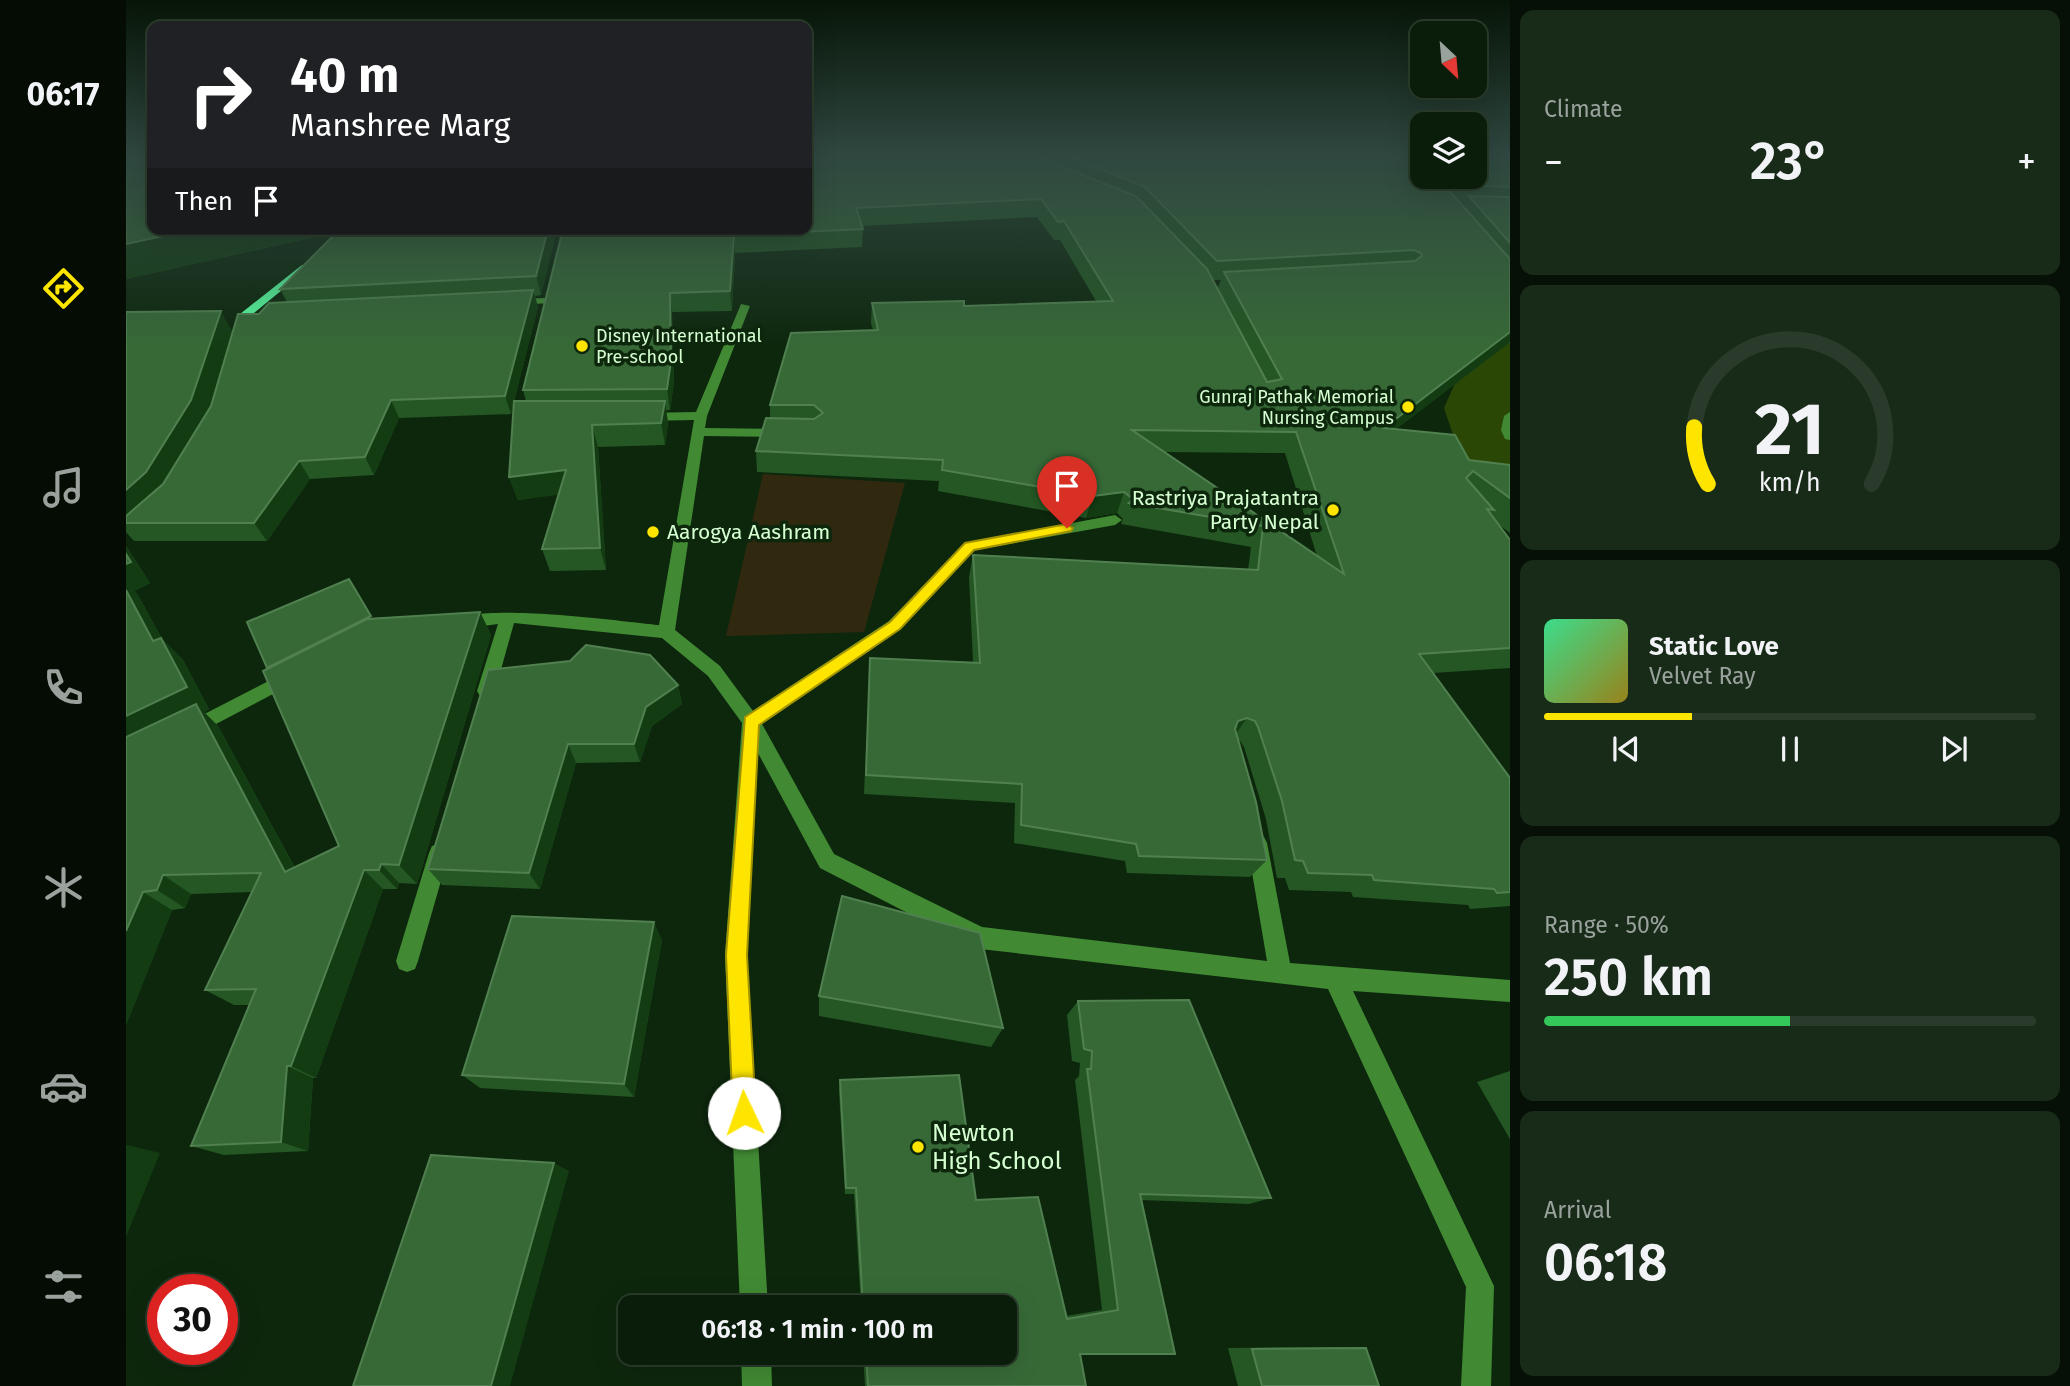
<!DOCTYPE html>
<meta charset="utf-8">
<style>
:root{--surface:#0a1d0a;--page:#182a18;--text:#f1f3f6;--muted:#99a29c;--line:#2a3b2b;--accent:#fde500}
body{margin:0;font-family:"Fira Sans",sans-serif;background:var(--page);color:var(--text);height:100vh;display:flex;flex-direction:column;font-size:26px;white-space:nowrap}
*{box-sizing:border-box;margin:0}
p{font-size:23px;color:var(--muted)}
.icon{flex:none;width:38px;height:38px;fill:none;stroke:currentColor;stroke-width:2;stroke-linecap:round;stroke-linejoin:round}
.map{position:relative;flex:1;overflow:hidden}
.details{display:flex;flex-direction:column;gap:10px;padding:10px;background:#061006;width:560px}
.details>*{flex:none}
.banner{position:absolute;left:21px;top:21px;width:665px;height:214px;border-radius:14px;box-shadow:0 7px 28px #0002,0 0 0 2px var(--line);background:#202124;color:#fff;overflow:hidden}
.needle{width:46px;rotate:154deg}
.buttons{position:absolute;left:1284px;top:21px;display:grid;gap:14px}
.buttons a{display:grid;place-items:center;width:77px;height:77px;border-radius:14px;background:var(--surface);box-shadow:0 7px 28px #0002,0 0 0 2px var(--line);font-size:35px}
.speed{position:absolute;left:21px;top:1274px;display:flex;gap:14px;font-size:35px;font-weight:700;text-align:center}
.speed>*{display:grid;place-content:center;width:91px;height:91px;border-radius:50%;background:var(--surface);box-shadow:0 7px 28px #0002,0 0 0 2px var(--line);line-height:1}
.speed .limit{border:10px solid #d22;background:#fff;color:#111}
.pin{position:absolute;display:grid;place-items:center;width:60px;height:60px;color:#fff;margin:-72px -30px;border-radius:50% 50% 50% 0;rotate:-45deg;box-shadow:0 0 7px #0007}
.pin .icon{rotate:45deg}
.me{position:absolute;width:77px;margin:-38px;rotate:357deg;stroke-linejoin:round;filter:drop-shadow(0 0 5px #0008)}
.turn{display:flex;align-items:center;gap:24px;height:147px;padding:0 28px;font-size:32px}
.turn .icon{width:91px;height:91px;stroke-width:2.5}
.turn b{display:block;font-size:49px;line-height:60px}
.then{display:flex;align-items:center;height:66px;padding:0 28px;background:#0003;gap:14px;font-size:26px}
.big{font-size:52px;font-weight:600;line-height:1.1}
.details .card{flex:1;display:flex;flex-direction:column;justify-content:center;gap:10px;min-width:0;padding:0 24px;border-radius:14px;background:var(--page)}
.details .dial{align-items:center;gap:0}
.dial svg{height:182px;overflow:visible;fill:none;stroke:var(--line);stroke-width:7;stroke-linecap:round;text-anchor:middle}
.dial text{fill:var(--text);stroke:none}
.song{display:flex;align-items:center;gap:21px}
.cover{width:84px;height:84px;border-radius:10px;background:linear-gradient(135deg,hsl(150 70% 55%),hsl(50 70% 35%))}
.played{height:7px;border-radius:4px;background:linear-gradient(90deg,var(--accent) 30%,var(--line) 30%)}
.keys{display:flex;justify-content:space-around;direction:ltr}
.heat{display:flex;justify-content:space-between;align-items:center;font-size:38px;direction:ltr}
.charge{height:10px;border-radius:5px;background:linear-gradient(90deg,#34c759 50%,var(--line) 0)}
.trip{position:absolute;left:492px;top:1295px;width:399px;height:70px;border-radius:14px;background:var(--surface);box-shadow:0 7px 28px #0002,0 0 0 2px var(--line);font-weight:600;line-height:70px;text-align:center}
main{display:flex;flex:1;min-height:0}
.tabs{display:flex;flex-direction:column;width:126px;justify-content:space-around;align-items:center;background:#040c04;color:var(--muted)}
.tabs .icon{width:49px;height:49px}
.tabs .selected{color:var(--accent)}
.tabs b{font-size:32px;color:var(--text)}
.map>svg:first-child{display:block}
</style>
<main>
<nav class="tabs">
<b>06:17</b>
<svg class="icon selected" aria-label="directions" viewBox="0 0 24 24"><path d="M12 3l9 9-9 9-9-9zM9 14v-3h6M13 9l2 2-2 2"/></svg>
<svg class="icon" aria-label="music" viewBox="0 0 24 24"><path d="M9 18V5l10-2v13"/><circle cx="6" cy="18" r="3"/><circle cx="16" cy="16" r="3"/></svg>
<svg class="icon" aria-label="phone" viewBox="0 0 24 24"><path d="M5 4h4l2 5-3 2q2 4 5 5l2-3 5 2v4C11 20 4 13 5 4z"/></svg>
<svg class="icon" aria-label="climate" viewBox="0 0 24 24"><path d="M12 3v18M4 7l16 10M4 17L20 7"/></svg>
<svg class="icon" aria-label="car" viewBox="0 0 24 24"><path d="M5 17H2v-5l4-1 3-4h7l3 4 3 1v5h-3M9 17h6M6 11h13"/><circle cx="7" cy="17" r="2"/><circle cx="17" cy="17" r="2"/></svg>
<svg class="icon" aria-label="filters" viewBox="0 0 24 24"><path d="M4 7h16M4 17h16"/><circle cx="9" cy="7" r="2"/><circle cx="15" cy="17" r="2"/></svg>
</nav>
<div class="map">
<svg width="1384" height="1386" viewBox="0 0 1384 1386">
<rect width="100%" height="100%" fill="#0d270d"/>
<path fill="#31290f" d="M637,474L779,483L738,632L600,636Z"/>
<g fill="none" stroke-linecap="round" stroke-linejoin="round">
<path fill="#2a4705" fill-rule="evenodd" d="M1384,334V517L1358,510L1347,494L1318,408C1334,373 1344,344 1384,334Z"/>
<g fill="#418a33" fill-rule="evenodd">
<path d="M422,298L426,299V303L387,305L382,302L387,299Z"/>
<path d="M615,304L624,306L581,416L579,428L657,429L663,433L657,437L578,436L549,630L594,666L627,711L763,621L839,543L989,515L996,520L989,525L849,550L775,629L636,724L708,854L856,927L1141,961L1121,843L1124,837L1131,834L1138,837L1141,843L1164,963L1384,980V1002L1227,991L1368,1286L1365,1386H1335L1340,1287L1202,989L854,949L846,946L694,868L632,753L621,955L642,1307H614L599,955L616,723L582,676L536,638L388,623L369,691L366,696H354L351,691L372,624L335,629L327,623C343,600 501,622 533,625L568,420L518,421L512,417L518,413L570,412Z"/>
<path d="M1384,412V440L1379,439L1375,430L1378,416Z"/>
<path d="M164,670L173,677L170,682L71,734H59L56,729L59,724Z"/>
<path d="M313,844L320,846L323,853L292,961L289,969L281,972L273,969L270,961L303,853L306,846Z"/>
<path d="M615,1353H645L646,1386H616Z"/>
</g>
<path fill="#59ffa0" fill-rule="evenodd" d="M176,265L184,267L123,317L117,336H109L114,314Z"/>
</g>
<g fill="#245724" fill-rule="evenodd">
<path d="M0,154L26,229H256L263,235L270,229H431L415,295L409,296L412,307L388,401H400L397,390L681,154H1297V177H1349L1384,154V345L1383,343L1270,429L1343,460L1384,465V533L1372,524L1384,540V668L1307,673L1384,778V906L1344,909L1342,905L1227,897L1225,892L1163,890L1159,878H1151L1140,819L1118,747L1114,741L1112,740L1141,860L1124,877L1001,873L999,861L888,843L889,803L738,794L744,658L847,662L843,577L847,555L1122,570L1125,547L995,524L997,519L991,513L960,518L812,491L813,481L631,472L630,451L644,418V405L747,330L745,323L746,303L838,306L970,301L934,240H928L911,217L736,226L737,229L736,247L609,253L606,311L546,312L548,382L544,410H540L542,423L539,445L472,447L480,570L424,571L416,549L433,494L392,500L383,477L388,404L385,414L273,418L248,475L184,479L141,541H8L0,532V312L106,331L84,407L133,314L161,302L154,289L211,232L0,279ZM1087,280H1095L1091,289ZM1038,452L1159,453L1191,556Z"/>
<path d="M0,546L24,583L8,591L12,595L36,639L57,660L83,709L78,712L92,726L169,868L213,846L247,618L354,612L365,635L291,884L273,883L271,889H257L190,1078H187L182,1151L98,1155L65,1146L123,1005H108L79,990L126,892L65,894L59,908L46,910L0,1025Z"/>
<path d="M362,670L552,685L556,704L526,726L514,762L450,763L414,889L316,885L302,869Z"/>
<path d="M536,940L508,1097L354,1088L336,1075Z"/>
<path d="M693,996L877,1028L865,1047L693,1016Z"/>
<path d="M952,1001L1145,1198L1123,1204L1015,1200L1049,1354H954L960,1386H739L737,1353H878V1307H735L728,1194H719L713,1091L714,1080L850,1200L940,1316L976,1310L949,1080L953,1076L954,1063L946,1061L941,1015Z"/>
<path d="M1384,1071V1139L1351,1082Z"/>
<path d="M1211,1347L1240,1348L1253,1386H1112L1102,1348Z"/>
</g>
<g fill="#133c13">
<path d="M69,229H217L214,231L0,279V244Z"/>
<path d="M422,229H431L415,295L410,276Z"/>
<path d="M608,235L609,253L606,311L604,291Z"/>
<path d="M407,290L412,307L385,414L379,396Z"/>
<path d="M544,293L546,312L548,382L544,410L541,389Z"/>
<path d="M95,311L106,331L80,421L37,493L0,523V490Z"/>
<path d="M1384,332V341L1383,343L1244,449L1258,428Z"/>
<path d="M265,400L273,418L248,475L239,457Z"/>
<path d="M539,401L542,423L539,445L535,423Z"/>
<path d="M466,425L472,447L480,570L474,548Z"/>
<path d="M173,461L184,479L141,541L128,523Z"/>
<path d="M440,470L447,493L392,500L383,477Z"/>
<path d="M998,492L991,513L960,518L967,496Z"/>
<path d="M0,546L24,583L8,591L12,595L36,639L57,660L83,709L78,712L92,726L181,891L0,751V716L27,641L0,594Z"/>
<path d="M354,612L365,635L291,884L273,865Z"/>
<path d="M552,685L556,704L526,726L514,762L508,744L520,707Z"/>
<path d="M1121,718L1107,738L1098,741L1112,721Z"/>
<path d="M442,744L450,763L414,889L403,873Z"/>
<path d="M255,864L273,883L271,889L253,870Z"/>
<path d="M238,870L257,889L190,1078L165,1066Z"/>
<path d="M37,875L65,894L59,908L31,890Z"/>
<path d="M17,892L46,910L0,1025V931Z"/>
<path d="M528,922L536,940L508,1097L498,1084Z"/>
<path d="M161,1066L187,1078L182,1151L155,1142Z"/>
<path d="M1,1145L34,1153L0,1237V1146Z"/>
<path d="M428,1163L443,1171L384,1386H365Z"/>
</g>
<g fill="#376937" stroke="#50804f" stroke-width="2" fill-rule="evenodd">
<path d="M0,154H26V229H69L0,244Z"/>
<path d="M681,154H919L926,163L1010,196L1081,269L1141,382L1156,379L1098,272L1289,261L1296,256L1295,253L1288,250L1091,261L1019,187L935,154H1290L1297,161V177H1311L1384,259V332L1258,428L1329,435L1343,460L1384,465V498L1347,471L1340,478L1368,510L1361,509L1384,540V648L1293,654L1384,778V892L1371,893L1368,889L1248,880L1246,875L1182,873L1177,861L1169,860L1156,801L1132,727L1129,721L1121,718L1112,721L1109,729L1130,802L1141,860L1013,856L1010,844L895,825L896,784L740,775L744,658L854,663L847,555L1132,570L1137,526L1003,503L1007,499L998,492L967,496L816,470L817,460L630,451L640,418L688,419L697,413L688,405H644L665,333L752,330L746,303L838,301V306L987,301L938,221L932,222L915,199L730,208L737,229L608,235L604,291L544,293L545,361L541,389L397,390L437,229H681ZM1006,430L1170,432L1218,574Z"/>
<path d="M1349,154H1384V187L1333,185L1326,177H1349Z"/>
<path d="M1343,196L1384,197V243Z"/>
<path d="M214,229H256L263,235L270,229H422L410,276L154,289Z"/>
<path d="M407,290L379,396L265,400L239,457L173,461L128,523H0V516L37,484L85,406L112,314H133L143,303Z"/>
<path d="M95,311L65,400L20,472L0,490V312Z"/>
<path d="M388,401H539L535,423L466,425L474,548L416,549L440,470L383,477Z"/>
<path d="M0,554L5,562L0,564Z"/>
<path d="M223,579L245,616L141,668L121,622Z"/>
<path d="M0,590L27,641L35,638L61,687L0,716Z"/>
<path d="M354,612L273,865L255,864L253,870H238L165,1066H161L155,1142L65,1146L130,989L79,990L135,873L37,875L31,890L17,892L0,931V737L70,704L159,872L213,846L137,671L241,619Z"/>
<path d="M460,645L524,655L552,685L520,707L508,744H442L403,873L302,869L362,670L444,661Z"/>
<path d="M716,896L854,933L877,1028L693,996Z"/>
<path d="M386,916L528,922L498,1084L336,1075Z"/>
<path d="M1063,1000L1145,1198L1014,1194L1049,1354H954L960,1386H742L740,1353H878V1307H737L730,1188H720L714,1080L833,1075L850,1200L912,1197L941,1319L992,1310L961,1069H965L966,1051L958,1049L952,1001Z"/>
<path d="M305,1155L428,1163L365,1386H227Z"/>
<path d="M1240,1348L1253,1386H1136L1126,1349Z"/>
</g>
<linearGradient id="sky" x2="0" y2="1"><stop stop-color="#071507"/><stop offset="0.44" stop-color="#2f4740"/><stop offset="1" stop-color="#2f4740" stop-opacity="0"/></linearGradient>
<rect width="1384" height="348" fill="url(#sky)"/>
<path fill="#fde500" stroke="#a49500" stroke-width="2" d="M941,524L947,528L945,531L848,550L774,629L633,725L621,955L630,1113L627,1121L618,1124L610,1121L607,1113L600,955L619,717L764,622L839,543Z"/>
<g fill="#fde500" stroke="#0d270d" stroke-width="2.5">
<circle cx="456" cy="346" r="7"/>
<circle cx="1282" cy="407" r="7"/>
<circle cx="1207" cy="510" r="7"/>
<circle cx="527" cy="532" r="7"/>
<circle cx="792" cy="1147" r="7"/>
</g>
<g text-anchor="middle" stroke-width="7" stroke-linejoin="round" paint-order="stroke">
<g font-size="18" fill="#d6ffd2" stroke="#0d270d" text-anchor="start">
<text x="470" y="342">Disney International<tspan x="470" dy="21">Pre-school</tspan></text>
<text x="1268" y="403" text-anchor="end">Gunraj Pathak Memorial<tspan x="1268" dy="21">Nursing Campus</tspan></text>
</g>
<g font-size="21" fill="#d6ffd2" stroke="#0d270d" text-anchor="end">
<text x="1193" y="505">Rastriya Prajatantra<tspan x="1193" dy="24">Party Nepal</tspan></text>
<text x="541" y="539" text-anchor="start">Aarogya Aashram</text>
</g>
<g font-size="24" fill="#d6ffd2" stroke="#0d270d" text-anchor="start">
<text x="806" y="1141">Newton<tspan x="806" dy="28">High School</tspan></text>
</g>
</g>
</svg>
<div class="buttons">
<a><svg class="needle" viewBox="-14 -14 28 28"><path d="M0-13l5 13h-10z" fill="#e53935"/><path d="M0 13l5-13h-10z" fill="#99a29c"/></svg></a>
<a><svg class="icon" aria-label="layers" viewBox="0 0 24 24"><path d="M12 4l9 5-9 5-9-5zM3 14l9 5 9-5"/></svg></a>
</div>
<div class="speed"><div class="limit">30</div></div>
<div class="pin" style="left:941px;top:528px;background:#d93025"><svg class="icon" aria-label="arrive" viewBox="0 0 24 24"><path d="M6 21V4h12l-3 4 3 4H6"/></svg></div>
<svg class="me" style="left:618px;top:1113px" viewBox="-20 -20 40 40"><circle r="19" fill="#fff"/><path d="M0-13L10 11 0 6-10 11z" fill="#fde500"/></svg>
<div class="trip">06:18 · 1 min · 100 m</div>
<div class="banner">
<div class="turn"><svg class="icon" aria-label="right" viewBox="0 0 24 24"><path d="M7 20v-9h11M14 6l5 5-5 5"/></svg><div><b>40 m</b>Manshree Marg</div></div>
<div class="then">Then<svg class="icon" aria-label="arrive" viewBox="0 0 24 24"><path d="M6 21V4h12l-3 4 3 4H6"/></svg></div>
</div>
</div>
<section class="details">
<div class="card"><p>Climate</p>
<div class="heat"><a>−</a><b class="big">23°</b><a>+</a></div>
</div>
<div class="card dial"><svg viewBox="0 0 100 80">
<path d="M14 69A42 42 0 1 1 86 69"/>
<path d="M14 69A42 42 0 0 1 8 44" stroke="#fde500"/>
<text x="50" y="56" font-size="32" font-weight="700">21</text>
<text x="50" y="72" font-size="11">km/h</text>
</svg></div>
<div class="card">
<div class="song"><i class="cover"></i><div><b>Static Love</b><p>Velvet Ray</p></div></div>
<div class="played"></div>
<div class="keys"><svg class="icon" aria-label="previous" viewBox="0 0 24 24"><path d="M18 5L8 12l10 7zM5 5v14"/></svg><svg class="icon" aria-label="pause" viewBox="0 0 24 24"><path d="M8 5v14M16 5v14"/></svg><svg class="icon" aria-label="next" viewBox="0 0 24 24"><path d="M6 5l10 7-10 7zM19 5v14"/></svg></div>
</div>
<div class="card"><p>Range · 50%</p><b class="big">250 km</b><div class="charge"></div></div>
<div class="card"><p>Arrival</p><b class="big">06:18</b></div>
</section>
</main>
